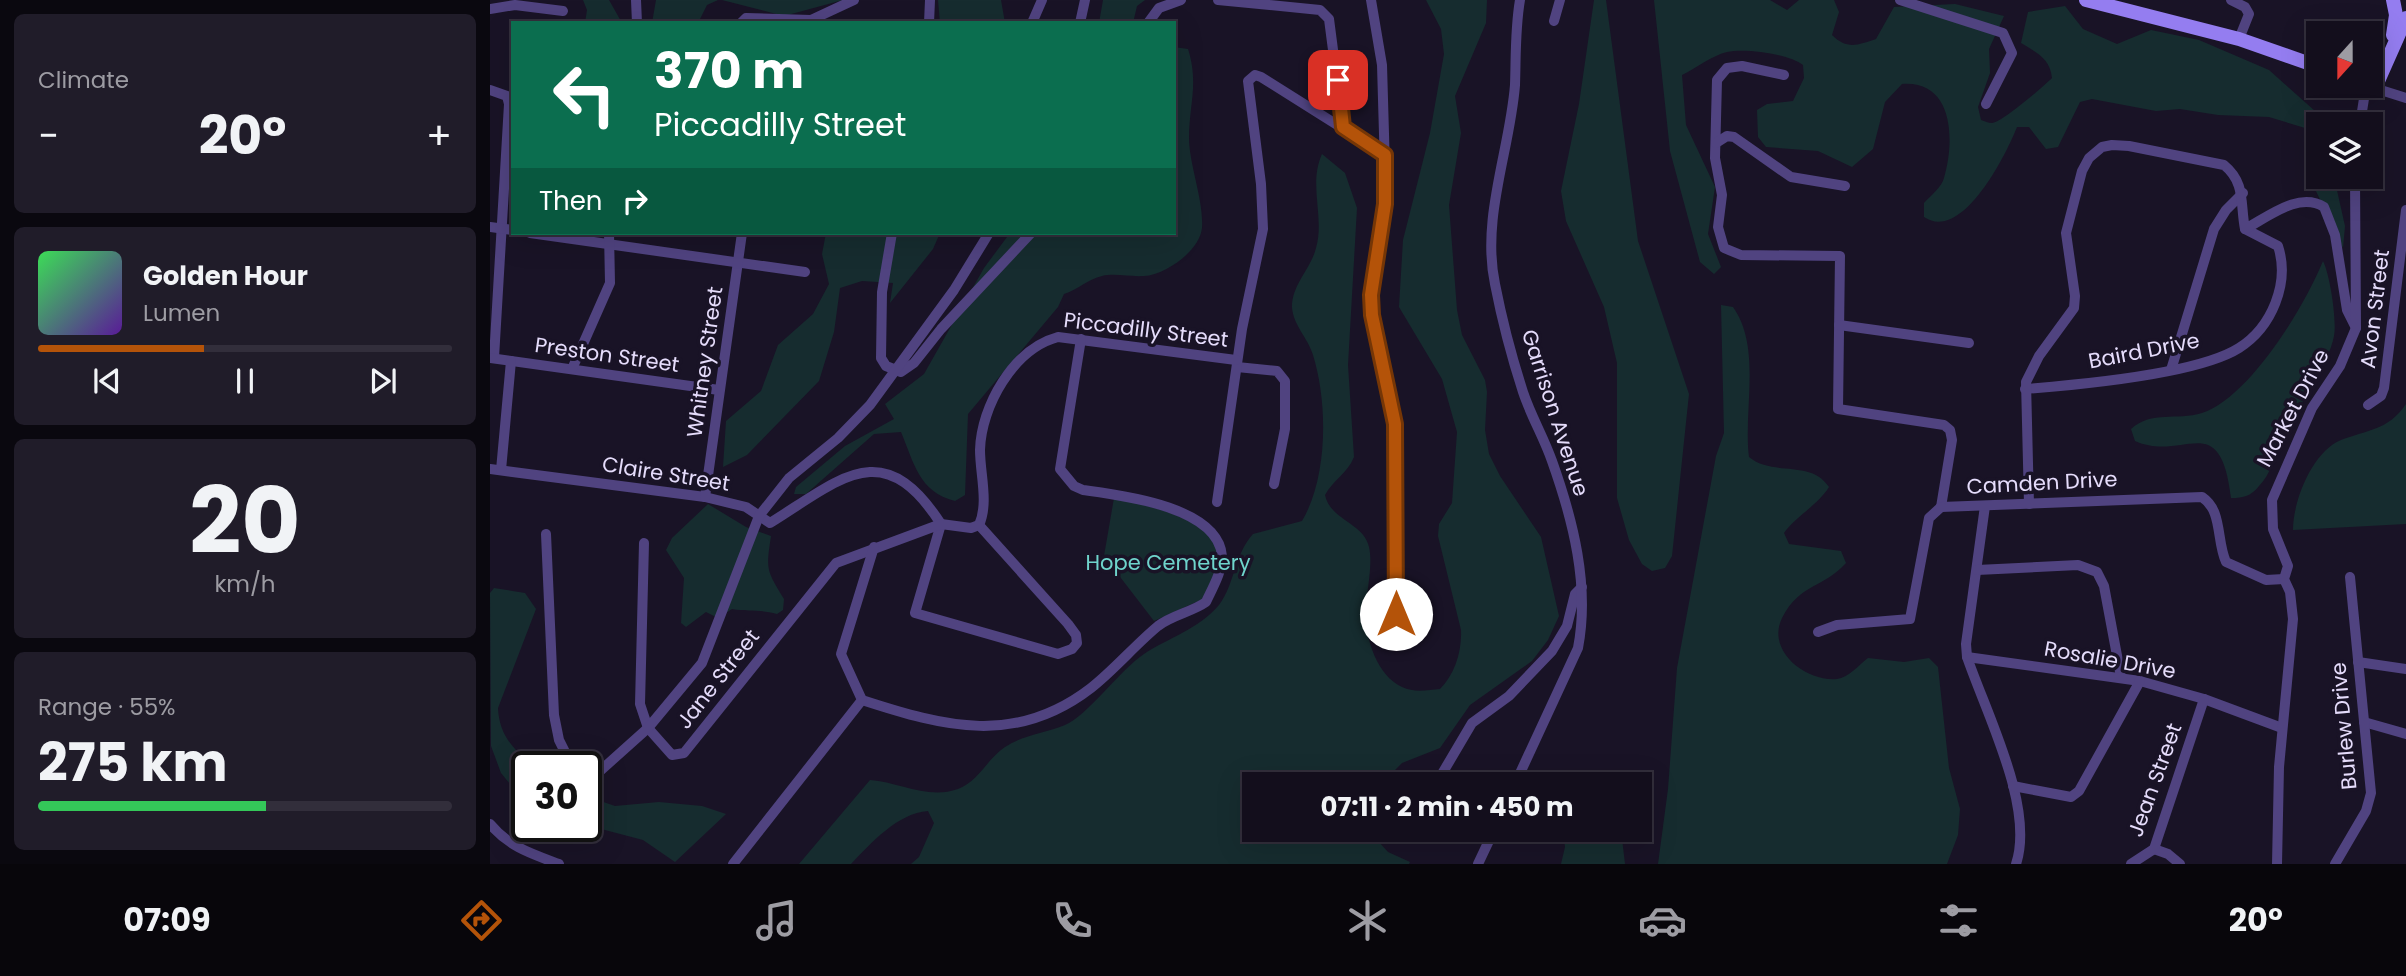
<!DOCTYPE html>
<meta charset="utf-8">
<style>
:root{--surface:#130e1c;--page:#201c29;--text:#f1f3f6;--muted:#9d9ca3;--line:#322e3b;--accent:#b45309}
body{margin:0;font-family:Poppins,sans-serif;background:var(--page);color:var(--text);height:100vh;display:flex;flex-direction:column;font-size:26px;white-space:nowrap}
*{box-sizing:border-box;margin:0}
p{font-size:23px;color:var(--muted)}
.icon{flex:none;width:38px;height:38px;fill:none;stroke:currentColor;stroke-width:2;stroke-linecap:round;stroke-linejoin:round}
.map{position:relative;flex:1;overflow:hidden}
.side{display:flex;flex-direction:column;gap:14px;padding:14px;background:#0a080f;width:490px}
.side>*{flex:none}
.guide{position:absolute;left:21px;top:21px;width:665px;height:214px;border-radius:0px;box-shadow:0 7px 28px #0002,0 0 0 2px var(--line);background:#0b6e4f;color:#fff;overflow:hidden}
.needle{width:46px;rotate:201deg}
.fabs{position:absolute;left:1816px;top:21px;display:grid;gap:14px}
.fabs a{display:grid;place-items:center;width:77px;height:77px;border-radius:0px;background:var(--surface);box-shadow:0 7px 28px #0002,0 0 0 2px var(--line);font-size:35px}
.speed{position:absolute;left:21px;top:751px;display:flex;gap:14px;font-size:35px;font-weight:700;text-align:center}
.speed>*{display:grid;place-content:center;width:91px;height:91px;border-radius:50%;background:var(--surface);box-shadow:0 7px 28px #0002,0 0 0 2px var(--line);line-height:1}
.speed .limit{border:4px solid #111;border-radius:10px;background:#fff;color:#111}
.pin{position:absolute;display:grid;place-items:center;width:60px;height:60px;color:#fff;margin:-30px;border-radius:14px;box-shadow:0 4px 10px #0006}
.me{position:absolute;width:77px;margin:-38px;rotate:0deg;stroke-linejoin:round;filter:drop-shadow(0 0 5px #0008)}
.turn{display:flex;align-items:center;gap:24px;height:147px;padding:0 28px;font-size:32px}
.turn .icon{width:91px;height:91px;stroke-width:2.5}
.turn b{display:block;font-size:49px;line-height:60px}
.then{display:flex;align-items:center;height:66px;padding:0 28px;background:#0003;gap:14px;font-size:26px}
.big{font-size:52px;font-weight:700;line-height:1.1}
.side .tile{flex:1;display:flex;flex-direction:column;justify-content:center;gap:10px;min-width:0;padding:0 24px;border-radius:10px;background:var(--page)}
.side .dial{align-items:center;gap:0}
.dial b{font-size:91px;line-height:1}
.song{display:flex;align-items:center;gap:21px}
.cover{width:84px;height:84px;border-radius:10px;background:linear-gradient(135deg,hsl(130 70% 55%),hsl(270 70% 35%))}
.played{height:7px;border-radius:4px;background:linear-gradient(90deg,var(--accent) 40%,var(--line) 40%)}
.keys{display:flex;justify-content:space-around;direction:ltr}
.heat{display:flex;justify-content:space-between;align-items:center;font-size:38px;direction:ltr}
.charge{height:10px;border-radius:5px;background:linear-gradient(90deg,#34c759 55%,var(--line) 0)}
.trip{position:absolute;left:752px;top:772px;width:410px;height:70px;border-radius:0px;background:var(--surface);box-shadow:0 7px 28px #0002,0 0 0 2px var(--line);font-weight:700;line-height:70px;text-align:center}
.menu{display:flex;height:112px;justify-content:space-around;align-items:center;background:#08060b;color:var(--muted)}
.menu .icon{width:49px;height:49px}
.menu .active{color:var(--accent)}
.menu b{font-size:32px;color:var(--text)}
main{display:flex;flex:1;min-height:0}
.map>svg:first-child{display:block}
</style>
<main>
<section class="side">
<div class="tile"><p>Climate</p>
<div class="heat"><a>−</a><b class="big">20°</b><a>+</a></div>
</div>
<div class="tile">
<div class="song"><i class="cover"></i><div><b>Golden Hour</b><p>Lumen</p></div></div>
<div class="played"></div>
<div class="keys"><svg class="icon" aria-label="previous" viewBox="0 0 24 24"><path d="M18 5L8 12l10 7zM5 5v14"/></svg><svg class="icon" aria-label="pause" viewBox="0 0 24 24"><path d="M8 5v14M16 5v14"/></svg><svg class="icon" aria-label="next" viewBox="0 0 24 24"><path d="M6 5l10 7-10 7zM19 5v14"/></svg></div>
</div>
<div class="tile dial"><b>20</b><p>km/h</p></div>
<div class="tile"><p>Range · 55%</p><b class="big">275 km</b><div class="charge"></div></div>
</section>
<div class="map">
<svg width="1916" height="864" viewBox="0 0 1916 864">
<rect width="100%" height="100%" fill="#191326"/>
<g fill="#162c2f">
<path d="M93,0H119L132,23H95L97,10Z"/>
<path d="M166,0H228L217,5L208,23H162Z"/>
<path d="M232,0H353L294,16Z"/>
<path d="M448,0H511L515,23H450Z"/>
<path d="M613,0H655L647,6L643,23H609Z"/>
<path d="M936,0H997L996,23L965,96L971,133L959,205L967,310L972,335L995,380L997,392L995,430L999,454L1010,476L1051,537L1069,616L1058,640L1042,661L980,705L950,748L912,763L904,771L899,784H765V830H889V842L898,852L920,862L919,864H421L429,857L444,823L438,811C408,813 381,843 361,864H309L380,780C409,782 438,800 468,789C489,781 497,759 515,747C533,735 556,733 575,725C596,717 631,669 654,654C678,638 709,629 729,605C745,584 744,555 763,534L812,521C838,477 838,403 823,355C818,338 803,325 802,307C802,284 821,269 826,248C835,217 818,185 832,154L855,173L867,208L858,365L864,457C857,474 843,480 835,495C840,520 874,523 879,547C883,564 877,589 876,607C874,634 885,674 912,687C924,693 938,690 950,689C965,674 972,651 971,630L948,536L949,524L962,503L967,432L952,379L909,307L913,240L940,133L954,54L951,29Z"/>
<path d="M1104,0H1116L1148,241L1199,394L1182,556L1175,568L1162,571L1152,564L1139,540L1127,498V363L1114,307L1076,221L1071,191L1089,104Z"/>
<path d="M1164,0H1280L1297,10L1309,0H1344L1349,12L1342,35C1357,50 1368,45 1386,39L1404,7L1465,4L1514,16L1499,49L1500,73L1488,107L1491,120C1495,121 1498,123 1502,123C1511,123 1553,87 1562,78C1560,58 1547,53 1531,43L1538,12L1575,6L1593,29L1627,44L1661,30L1709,40L1779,70L1825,111L1830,124L1829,177H1844L1855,226L1853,248L1825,189L1817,183L1815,128L1779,117L1728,115L1690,109L1666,111L1602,99L1590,102L1568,147L1556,149L1539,127H1527C1516,155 1472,243 1434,217V203C1440,196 1452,187 1454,178C1465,141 1464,80 1412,84L1395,102L1383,149L1362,167L1328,151L1276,147L1268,137L1267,110L1277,104L1303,101L1314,78L1313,65C1299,54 1256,48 1237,52C1223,55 1206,68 1192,75L1196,125L1225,187L1218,234L1231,267L1224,274L1210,262L1180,151Z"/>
<path d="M684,47L698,49C709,84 699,104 699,138C699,164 714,201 712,228C710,250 676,275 654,276C640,277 625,273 612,276C598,279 589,289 574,294L568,307L478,414L475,495L465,501C429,492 424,463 411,432L384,434L316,494H304L306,487L355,446L404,419L395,404L434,374L494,268L520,233H684Z"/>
<path d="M336,233H450L443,249L400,303L403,283L372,281L350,288L344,332L329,381L257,455L233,467L236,421L271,391L288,345L323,314L339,284L332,254Z"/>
<path d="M1833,261C1840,275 1847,320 1844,336C1838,367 1804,412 1790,443C1784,458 1781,474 1769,486C1761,496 1754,498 1741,498C1730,406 1694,463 1645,441L1641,429C1662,410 1687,421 1712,413C1759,398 1815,306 1833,261Z"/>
<path d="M1231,305L1243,307C1272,348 1253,410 1259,457C1283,477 1321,459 1339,487C1327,506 1307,515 1294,533L1299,544L1351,551L1356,563C1334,588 1310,583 1292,618C1276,651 1316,682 1347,679C1358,678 1369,665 1378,658L1414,662L1439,658L1448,667L1459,768L1470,809L1468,835L1457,864H1168L1178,789L1187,668L1226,456L1234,433Z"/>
<path d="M1916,404V524L1803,530C1803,501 1822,452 1851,440C1877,430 1899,430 1916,404Z"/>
<path d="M624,498C652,505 736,519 727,563C725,575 718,588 713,599L664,621L614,556Z"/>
<path d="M218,504L256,527L281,536C276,570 276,569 294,599L293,610L287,614C271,609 259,612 242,609L228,618L216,612L196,627L191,623L194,578L176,550L182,538Z"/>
<path d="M4,588L35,593L46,609L8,708C9,735 24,751 45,766H37V805L11,773L1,746L0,593Z"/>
<path d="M96,796L125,806L169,802L212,806L236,814L185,862L153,840L96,825Z"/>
<path d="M1073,830H1131L1135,864H1071L1075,847Z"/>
</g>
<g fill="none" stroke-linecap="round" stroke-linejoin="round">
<g stroke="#504380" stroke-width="10">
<path d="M146,0L147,23"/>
<path d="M728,0L830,10L839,19L853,127"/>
<path d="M881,0L892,65L896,203L881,295L882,315L905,424L906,614"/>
<path d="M1410,0L1513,33L1522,53L1496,104"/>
<path d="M1741,0L1755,7L1759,14L1749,39"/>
<path d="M0,9L25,5L73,11"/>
<path d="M1064,21L1070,0"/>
<path d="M251,23L256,18L321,20L364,0"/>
<path d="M439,23L440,0"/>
<path d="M542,23L552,0"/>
<path d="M590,23L595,0"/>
<path d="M658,23L669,8L691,0"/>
<path d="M1294,75L1252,66L1237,68L1227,80L1225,158L1232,195L1228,227L1234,248L1251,255L1350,256L1348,409L1454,425L1460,430L1462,440L1451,507"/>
<path d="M1878,86L1916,98"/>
<path d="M0,90L17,96L19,104L4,358"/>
<path d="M1870,124L1876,86"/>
<path d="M1226,143L1237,136L1244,137L1301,177L1355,186"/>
<path d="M0,227L23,230"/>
<path d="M40,233L315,272"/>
<path d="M402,233L392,292L391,358L396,366L411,372L424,363L451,329L541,233"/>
<path d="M1349,325L1479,343"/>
<path d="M0,358L229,390"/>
<path d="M747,367L787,371L795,381V429L784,484"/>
<path d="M82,369L120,283L119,233"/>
<path d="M1681,370L1724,229L1736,210L1753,193"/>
<path d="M1535,389C1586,385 1708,374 1749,348C1782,327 1800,283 1788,246L1755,229"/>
<path d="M1878,405L1891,396L1894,388L1916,210"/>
<path d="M0,469L215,497L256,507L280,523C351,479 393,434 451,524L425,613L568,654L582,649L587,643L586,635L578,624L489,525"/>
<path d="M11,470L21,361"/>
<path d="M215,497L252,233"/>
<path d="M727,502L752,329L773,229L771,184L758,81L765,75L771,77L895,155"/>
<path d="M1539,504L1536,382L1549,356L1584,308L1585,296L1576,233L1592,171L1599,158L1612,147L1622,145L1639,146L1734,165C1756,183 1750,204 1755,229C1778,217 1809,191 1834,207L1845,235L1857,310L1866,328"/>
<path d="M1495,506L1476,644L1477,657C1496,713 1545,807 1526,864"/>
<path d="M1451,507L1712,497C1733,511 1726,540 1736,562L1776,580L1794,579"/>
<path d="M489,525C499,503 490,474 490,450C491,407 523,349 568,337L746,360"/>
<path d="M56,534L64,715L69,740L82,766"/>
<path d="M154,543L150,704L158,728L182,755L194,753L346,563L451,524L481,528L489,525"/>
<path d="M1487,570L1588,565L1607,572L1614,586L1631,677"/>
<path d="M1328,632L1347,625L1420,619L1439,518L1451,507"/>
<path d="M1477,657L1650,681L1714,699L1792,728"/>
<path d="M1868,662L1916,669"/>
<path d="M372,700C455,727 526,746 601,688C625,669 645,645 668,626C682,615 702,612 716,602C722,589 733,570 732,556C728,506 629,495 593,490L584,486L570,469L591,339"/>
<path d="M372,700L351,654L384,547"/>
<path d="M1874,722L1916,734"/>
<path d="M96,774L110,771L158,728L212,663L269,516L299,478L348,438L380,405L464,290L499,233"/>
<path d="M946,784L982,723L1019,696L1062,651L1077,626L1085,594L1092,587"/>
<path d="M1025,784L1088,648C1100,586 1083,520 1062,461C1054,438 1041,416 1033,392C1022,358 1012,320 1005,284C991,218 1020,150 1025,85C1026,56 1025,29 1030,0"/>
<path d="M1523,786L1581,797L1589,791L1650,681"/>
<path d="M0,824C19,847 42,854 69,864"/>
<path d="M1664,849L1678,854L1690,864"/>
<path d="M243,864L372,700"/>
<path d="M988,864L1004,830"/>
<path d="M1641,864L1664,849L1714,699"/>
<path d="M1787,864L1789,767L1803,619L1800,592L1794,579L1798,566L1783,529L1782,500L1822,408L1850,366L1866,328L1865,177"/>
<path d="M1845,864L1876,811L1881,793L1860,577"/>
</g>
<g stroke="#947df0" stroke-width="14">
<path d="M1596,0L1749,39L1829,67"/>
<path d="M1903,0L1906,15L1903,35"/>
<path d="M1885,88L1916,18"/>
</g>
</g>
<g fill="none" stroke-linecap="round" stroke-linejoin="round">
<defs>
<path id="route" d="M848,80L853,127L895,155V204L881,295L882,315L905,424L906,614"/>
</defs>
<use href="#route" stroke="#753606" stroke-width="18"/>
<use href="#route" stroke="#b45309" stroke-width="12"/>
</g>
<g text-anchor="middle" stroke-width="7" stroke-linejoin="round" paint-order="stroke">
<g font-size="21" fill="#e5dcfb" stroke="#191326">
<text transform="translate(1885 309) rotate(-83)" y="7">Avon Street</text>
<text transform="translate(656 330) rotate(7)" y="7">Piccadilly Street</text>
<text transform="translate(1654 351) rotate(-11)" y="7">Baird Drive</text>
<text transform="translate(117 355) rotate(8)" y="7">Preston Street</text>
<text transform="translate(215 362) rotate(-82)" y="7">Whitney Street</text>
<text transform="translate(1803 408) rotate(-62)" y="7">Market Drive</text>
<text transform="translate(1065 413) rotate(72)" y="7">Garrison Avenue</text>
<text transform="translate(176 474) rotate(9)" y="7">Claire Street</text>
<text transform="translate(1552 483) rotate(-3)" y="7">Camden Drive</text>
<text transform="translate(1620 660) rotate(10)" y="7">Rosalie Drive</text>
<text transform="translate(228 679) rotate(-52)" y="7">Jane Street</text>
<text transform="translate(1854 726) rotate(-95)" y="7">Burlew Drive</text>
<text transform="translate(1665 780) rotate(-70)" y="7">Jean Street</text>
</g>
<g font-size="21" fill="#6fd4cc" stroke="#191326">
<text x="678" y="570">Hope Cemetery</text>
</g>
</g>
</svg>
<div class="fabs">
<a><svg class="needle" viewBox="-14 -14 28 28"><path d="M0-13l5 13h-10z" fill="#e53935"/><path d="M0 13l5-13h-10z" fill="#9d9ca3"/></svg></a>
<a><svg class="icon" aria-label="layers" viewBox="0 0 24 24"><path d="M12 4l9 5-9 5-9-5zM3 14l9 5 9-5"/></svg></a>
</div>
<div class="speed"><div class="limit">30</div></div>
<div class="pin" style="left:848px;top:80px;background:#d93025"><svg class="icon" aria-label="arrive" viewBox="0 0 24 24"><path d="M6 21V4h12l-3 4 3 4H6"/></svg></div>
<svg class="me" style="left:906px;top:614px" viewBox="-20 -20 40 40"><circle r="19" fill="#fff"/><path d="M0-13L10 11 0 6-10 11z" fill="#b45309"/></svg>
<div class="trip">07:11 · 2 min · 450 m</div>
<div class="guide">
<div class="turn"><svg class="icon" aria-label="left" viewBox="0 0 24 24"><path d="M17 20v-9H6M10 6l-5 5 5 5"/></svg><div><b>370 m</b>Piccadilly Street</div></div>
<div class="then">Then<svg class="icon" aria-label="right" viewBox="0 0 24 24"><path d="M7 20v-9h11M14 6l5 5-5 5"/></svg></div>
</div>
</div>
</main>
<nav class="menu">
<b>07:09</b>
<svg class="icon active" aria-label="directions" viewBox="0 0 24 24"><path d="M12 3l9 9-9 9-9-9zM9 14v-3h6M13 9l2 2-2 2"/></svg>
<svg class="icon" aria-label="music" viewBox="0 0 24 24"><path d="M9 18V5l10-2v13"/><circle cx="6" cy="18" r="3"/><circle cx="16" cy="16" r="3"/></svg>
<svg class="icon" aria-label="phone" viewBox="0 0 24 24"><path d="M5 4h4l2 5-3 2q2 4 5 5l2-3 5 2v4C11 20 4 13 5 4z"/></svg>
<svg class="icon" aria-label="climate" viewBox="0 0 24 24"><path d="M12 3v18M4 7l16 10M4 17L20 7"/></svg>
<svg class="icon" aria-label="car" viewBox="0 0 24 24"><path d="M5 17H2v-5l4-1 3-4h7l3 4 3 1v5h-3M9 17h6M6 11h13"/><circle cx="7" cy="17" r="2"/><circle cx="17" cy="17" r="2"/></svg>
<svg class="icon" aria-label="filters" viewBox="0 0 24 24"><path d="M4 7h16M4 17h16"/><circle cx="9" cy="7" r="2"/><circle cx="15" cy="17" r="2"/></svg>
<b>20°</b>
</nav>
